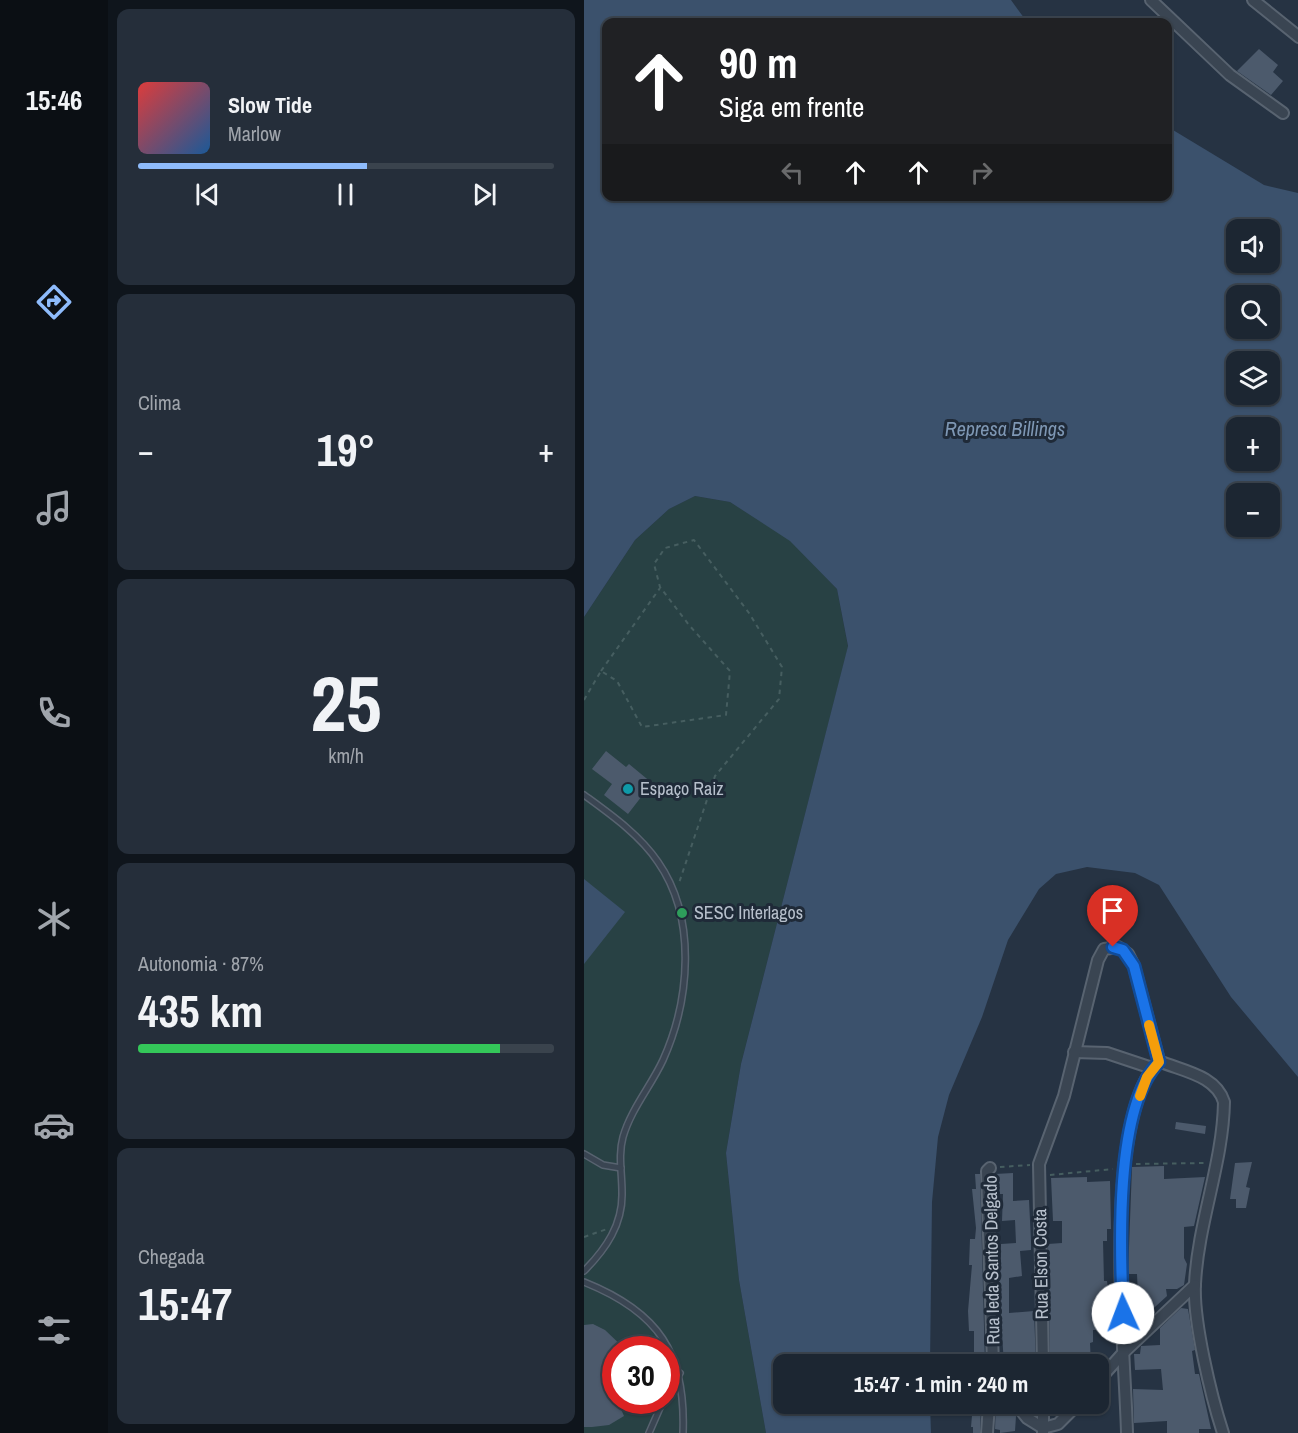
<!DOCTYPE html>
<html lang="pt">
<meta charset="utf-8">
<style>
:root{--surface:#1c2632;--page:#252e3a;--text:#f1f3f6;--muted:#a0a5ac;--line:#3a434d;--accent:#8ebbfb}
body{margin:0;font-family:"Archivo Narrow",sans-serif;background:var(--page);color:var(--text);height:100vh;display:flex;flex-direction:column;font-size:22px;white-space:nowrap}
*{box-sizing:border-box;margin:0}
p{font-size:20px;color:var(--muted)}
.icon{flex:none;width:33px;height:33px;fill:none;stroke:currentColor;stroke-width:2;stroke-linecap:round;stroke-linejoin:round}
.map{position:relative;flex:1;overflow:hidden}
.panel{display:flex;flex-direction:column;gap:9px;padding:9px;background:#0f151c;width:476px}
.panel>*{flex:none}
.top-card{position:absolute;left:18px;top:18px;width:570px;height:183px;border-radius:12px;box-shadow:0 2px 4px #0004,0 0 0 2px var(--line);background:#202124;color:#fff;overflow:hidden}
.tools{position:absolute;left:642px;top:219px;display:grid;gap:12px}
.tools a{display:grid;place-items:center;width:54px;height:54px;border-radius:12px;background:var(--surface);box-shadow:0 2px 4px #0004,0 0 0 2px var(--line);font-size:30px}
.speed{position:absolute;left:18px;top:1336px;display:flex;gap:12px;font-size:30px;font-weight:700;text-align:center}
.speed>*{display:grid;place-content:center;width:78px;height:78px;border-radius:50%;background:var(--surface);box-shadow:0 2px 4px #0004,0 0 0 2px var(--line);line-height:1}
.speed .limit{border:9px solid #d22;background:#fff;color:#111}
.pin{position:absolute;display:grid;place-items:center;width:51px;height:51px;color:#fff;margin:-62px -26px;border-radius:50% 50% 50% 0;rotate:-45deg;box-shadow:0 0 6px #0007}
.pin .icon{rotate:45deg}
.me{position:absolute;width:66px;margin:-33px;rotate:358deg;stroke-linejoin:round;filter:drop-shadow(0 0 4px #0008)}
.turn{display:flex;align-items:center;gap:21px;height:126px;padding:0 18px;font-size:27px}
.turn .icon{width:78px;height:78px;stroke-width:2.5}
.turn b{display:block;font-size:42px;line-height:51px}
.lanes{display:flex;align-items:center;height:57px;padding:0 18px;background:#0003;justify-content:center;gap:30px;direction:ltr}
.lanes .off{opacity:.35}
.big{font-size:45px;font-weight:800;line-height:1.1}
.panel .tile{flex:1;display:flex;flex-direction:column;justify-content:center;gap:9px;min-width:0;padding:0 21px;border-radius:12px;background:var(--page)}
.panel .dial{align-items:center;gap:0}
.dial b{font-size:78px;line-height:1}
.song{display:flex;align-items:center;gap:18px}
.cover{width:72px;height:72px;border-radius:9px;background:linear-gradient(135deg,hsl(0 70% 55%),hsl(210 70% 35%))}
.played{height:6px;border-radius:3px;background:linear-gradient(90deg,var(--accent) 55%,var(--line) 55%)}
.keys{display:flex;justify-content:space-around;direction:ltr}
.heat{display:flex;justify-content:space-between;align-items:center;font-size:33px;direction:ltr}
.charge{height:9px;border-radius:4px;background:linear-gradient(90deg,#34c759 87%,var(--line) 0)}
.trip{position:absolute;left:189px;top:1354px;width:336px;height:60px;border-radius:12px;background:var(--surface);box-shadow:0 2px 4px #0004,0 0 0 2px var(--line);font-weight:800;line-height:60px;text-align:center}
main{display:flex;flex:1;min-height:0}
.tab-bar{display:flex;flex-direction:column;width:108px;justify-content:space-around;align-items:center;background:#0b0f14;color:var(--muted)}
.tab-bar .icon{width:42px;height:42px}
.tab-bar .selected{color:var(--accent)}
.tab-bar b{font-size:27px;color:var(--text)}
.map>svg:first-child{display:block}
</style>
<main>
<nav class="tab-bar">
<b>15:46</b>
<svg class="icon selected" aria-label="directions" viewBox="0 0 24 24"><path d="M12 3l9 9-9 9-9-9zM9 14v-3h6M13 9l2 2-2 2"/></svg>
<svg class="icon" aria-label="music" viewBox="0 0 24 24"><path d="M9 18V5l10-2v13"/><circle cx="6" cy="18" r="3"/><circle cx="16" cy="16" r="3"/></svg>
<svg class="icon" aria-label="phone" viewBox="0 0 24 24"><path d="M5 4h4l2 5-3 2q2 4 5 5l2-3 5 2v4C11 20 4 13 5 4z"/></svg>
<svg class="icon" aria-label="climate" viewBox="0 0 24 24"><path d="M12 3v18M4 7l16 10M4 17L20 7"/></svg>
<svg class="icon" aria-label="car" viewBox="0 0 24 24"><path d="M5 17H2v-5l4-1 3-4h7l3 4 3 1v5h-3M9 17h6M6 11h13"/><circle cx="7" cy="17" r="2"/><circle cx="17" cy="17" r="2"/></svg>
<svg class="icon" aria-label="filters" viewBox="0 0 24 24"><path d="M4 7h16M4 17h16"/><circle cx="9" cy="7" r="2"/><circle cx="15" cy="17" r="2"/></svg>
</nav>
<section class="panel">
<div class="tile">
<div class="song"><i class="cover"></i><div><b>Slow Tide</b><p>Marlow</p></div></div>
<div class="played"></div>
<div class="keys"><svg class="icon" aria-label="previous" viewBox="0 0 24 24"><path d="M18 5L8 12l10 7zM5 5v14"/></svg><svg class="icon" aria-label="pause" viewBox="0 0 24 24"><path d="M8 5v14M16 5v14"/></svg><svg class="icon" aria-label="next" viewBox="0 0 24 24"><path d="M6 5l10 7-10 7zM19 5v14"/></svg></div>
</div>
<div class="tile"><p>Clima</p>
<div class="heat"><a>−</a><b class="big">19°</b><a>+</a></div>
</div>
<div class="tile dial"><b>25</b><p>km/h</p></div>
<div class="tile"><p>Autonomia · 87%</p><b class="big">435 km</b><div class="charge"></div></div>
<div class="tile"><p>Chegada</p><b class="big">15:47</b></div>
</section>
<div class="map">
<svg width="715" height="1433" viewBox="0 0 715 1433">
<rect width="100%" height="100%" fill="#263343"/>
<path fill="#284144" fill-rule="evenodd" d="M111,496L146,502L206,540L253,589L264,647L157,1064L142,1153L155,1280L182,1433H0V617L51,540L85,509ZM32,1350H82V1401H32Z"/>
<g fill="#3b516c" fill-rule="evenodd">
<path d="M0,0H427L443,22H22V196H584V127L680,185L714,193V1077L647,997L575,885L551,873L503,867L472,874L455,889L424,940L398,1017L365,1095L354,1137L348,1202L346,1365H200V1404H346L347,1433H182L155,1280L142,1153L157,1064L264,646L253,589L206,541L146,502L111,496L85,509L51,540L0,617ZM652,230H686V262H652ZM652,296H686V328H652ZM652,362H686V394H652ZM652,428H686V460H652ZM652,494H686V526H652Z"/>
<path d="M0,879L41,912L0,964Z"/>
</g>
<g fill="#4c5a6c">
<path d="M675,49L694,65L689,72L699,81L687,95L653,71Z"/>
<path d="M22,751L42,767L45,764L68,783L44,814L20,795L28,784L8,769Z"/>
<path d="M592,1122L622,1126L621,1134L591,1129Z"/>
<path d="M668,1162L662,1187L666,1188L662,1208H652V1199H646L651,1163Z"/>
<path d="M580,1166V1179L621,1177L610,1226L600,1227V1258L603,1264L600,1285L593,1289H582L583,1296L548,1328L547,1305H551V1297H554L553,1274H544L548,1167Z"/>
<path d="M429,1173V1201L445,1200L447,1241V1250L436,1251L438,1276L425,1278V1313L450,1311L452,1365H420L414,1270H416L417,1244L432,1243L431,1220L418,1221L419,1194H411V1174Z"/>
<path d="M391,1174H396L401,1365H390V1331H385L384,1311L388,1265H385L386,1239H391L392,1228L388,1189H392Z"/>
<path d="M503,1177V1182L526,1181L527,1229H523V1241H519L520,1281H523L524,1288H528L530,1329L509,1330V1342L506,1343L507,1365H466L464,1244L478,1243V1221H469L467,1178Z"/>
<path d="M597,1308L604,1309L611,1350L608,1351L611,1374H615L627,1429H615V1433H583V1421L550,1423L549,1389L579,1390L577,1369L551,1370L550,1354H556L557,1346L576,1345V1328Z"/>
<path d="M9,1324L21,1330L42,1350H32V1401H44L37,1409L40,1416L25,1425L8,1427H0V1325Z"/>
<path d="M389,1404H397L396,1433H389V1427H387Z"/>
<path d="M412,1404H424L432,1416L431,1431L416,1433V1430L411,1429Z"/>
</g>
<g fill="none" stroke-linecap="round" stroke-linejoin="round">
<defs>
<g id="lane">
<path d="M0,795C26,814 56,835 74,862C113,918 106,1000 79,1060C67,1086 47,1109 39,1137C34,1155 38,1173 38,1192C39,1224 22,1249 0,1271"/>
<path d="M0,1154L19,1165L37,1168"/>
<path d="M0,1282C75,1312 102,1353 99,1433"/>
<path d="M82,1395L96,1373"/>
<path d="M65,1433L79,1401"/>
</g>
<g id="street">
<path d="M567,0L646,75L699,113"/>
<path d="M669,0L715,37"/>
<path d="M490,1052L523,1053L568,1068"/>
<path d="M406,1168L403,1171L409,1365"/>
<path d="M459,1365L455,1164L480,1096L514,960L520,949L534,947L544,954L550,966L575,1061C598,1071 632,1075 640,1102C639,1163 614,1222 611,1284C609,1321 627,1396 639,1433"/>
<path d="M514,1381L540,1352L611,1285"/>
<path d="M432,1404L443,1418L459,1428L474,1424L494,1404"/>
<path d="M459,1404V1433"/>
<path d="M403,1433L405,1404"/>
<path d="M543,1433C541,1350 517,1120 575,1061"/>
</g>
</defs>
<use href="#lane" stroke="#586370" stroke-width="8"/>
<use href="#street" stroke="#586370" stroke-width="14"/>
<g stroke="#465e60" stroke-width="2" stroke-dasharray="4.5 4.5" stroke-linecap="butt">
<path d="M17,671L76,588"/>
<path d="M0,700L17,671L33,681L58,727L142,715L146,671L105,625L76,587L70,564L81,548L110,540L165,613L198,667L195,699L131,776L95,883"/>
<path d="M552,1164L622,1163"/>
<path d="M416,1167L446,1165"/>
<path d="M466,1175L529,1169"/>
<path d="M0,1237L23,1229"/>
</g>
<use href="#lane" stroke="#3a4552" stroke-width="5"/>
<use href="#street" stroke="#3a4552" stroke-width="10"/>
</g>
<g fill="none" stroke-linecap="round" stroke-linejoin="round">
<defs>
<path id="route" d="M529,947L539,950L550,966L575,1062C530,1107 536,1252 539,1313"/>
</defs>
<use href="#route" stroke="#114b97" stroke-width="15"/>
<use href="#route" stroke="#1a73e8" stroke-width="10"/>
<path stroke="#f59e0b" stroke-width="10" d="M556,1096L563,1077L575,1062L565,1025"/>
</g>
<circle fill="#0f9aa8" stroke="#1f2a38" stroke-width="2" cx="44" cy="789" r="6"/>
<circle fill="#2e9e5b" stroke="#1f2a38" stroke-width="2" cx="98" cy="913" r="6"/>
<g text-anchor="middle" stroke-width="6" stroke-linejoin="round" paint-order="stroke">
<g font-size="18" fill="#b7c0cc" stroke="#1f2a38" text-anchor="start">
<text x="56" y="795">Espaço Raiz</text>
<text x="110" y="919">SESC Interlagos</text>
</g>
<g font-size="18" fill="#b7c0cc" stroke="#1f2a38">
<text transform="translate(408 1260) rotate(-91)" y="6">Rua Ieda Santos Delgado</text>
<text transform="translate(457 1264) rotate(-91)" y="6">Rua Elson Costa</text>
</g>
<g font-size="20" font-style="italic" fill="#7e97b4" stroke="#1f2a38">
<text x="421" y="436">Represa Billings</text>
</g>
</g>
</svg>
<div class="tools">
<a><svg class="icon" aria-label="sound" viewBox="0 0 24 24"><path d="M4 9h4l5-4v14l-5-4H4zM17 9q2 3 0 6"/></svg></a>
<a><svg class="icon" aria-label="search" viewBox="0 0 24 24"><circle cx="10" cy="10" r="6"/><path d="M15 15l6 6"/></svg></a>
<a><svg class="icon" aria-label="layers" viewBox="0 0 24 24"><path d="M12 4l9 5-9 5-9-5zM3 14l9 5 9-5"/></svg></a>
<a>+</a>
<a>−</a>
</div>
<div class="speed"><div class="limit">30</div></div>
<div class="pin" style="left:529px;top:947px;background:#d93025"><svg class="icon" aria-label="arrive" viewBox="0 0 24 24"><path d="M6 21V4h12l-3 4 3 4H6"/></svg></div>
<svg class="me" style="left:539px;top:1313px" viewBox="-20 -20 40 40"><circle r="19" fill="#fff"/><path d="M0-13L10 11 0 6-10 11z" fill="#1a73e8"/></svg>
<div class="trip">15:47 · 1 min · 240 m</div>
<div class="top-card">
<div class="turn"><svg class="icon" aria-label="ahead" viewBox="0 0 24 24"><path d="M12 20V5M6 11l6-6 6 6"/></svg><div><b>90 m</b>Siga em frente</div></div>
<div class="lanes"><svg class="icon off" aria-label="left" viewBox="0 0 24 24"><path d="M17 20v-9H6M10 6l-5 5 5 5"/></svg><svg class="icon" aria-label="ahead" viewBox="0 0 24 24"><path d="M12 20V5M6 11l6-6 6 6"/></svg><svg class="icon" aria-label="ahead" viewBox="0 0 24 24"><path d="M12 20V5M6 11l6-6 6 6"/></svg><svg class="icon off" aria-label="right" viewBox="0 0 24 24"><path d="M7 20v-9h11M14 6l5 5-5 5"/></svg></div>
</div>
</div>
</main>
